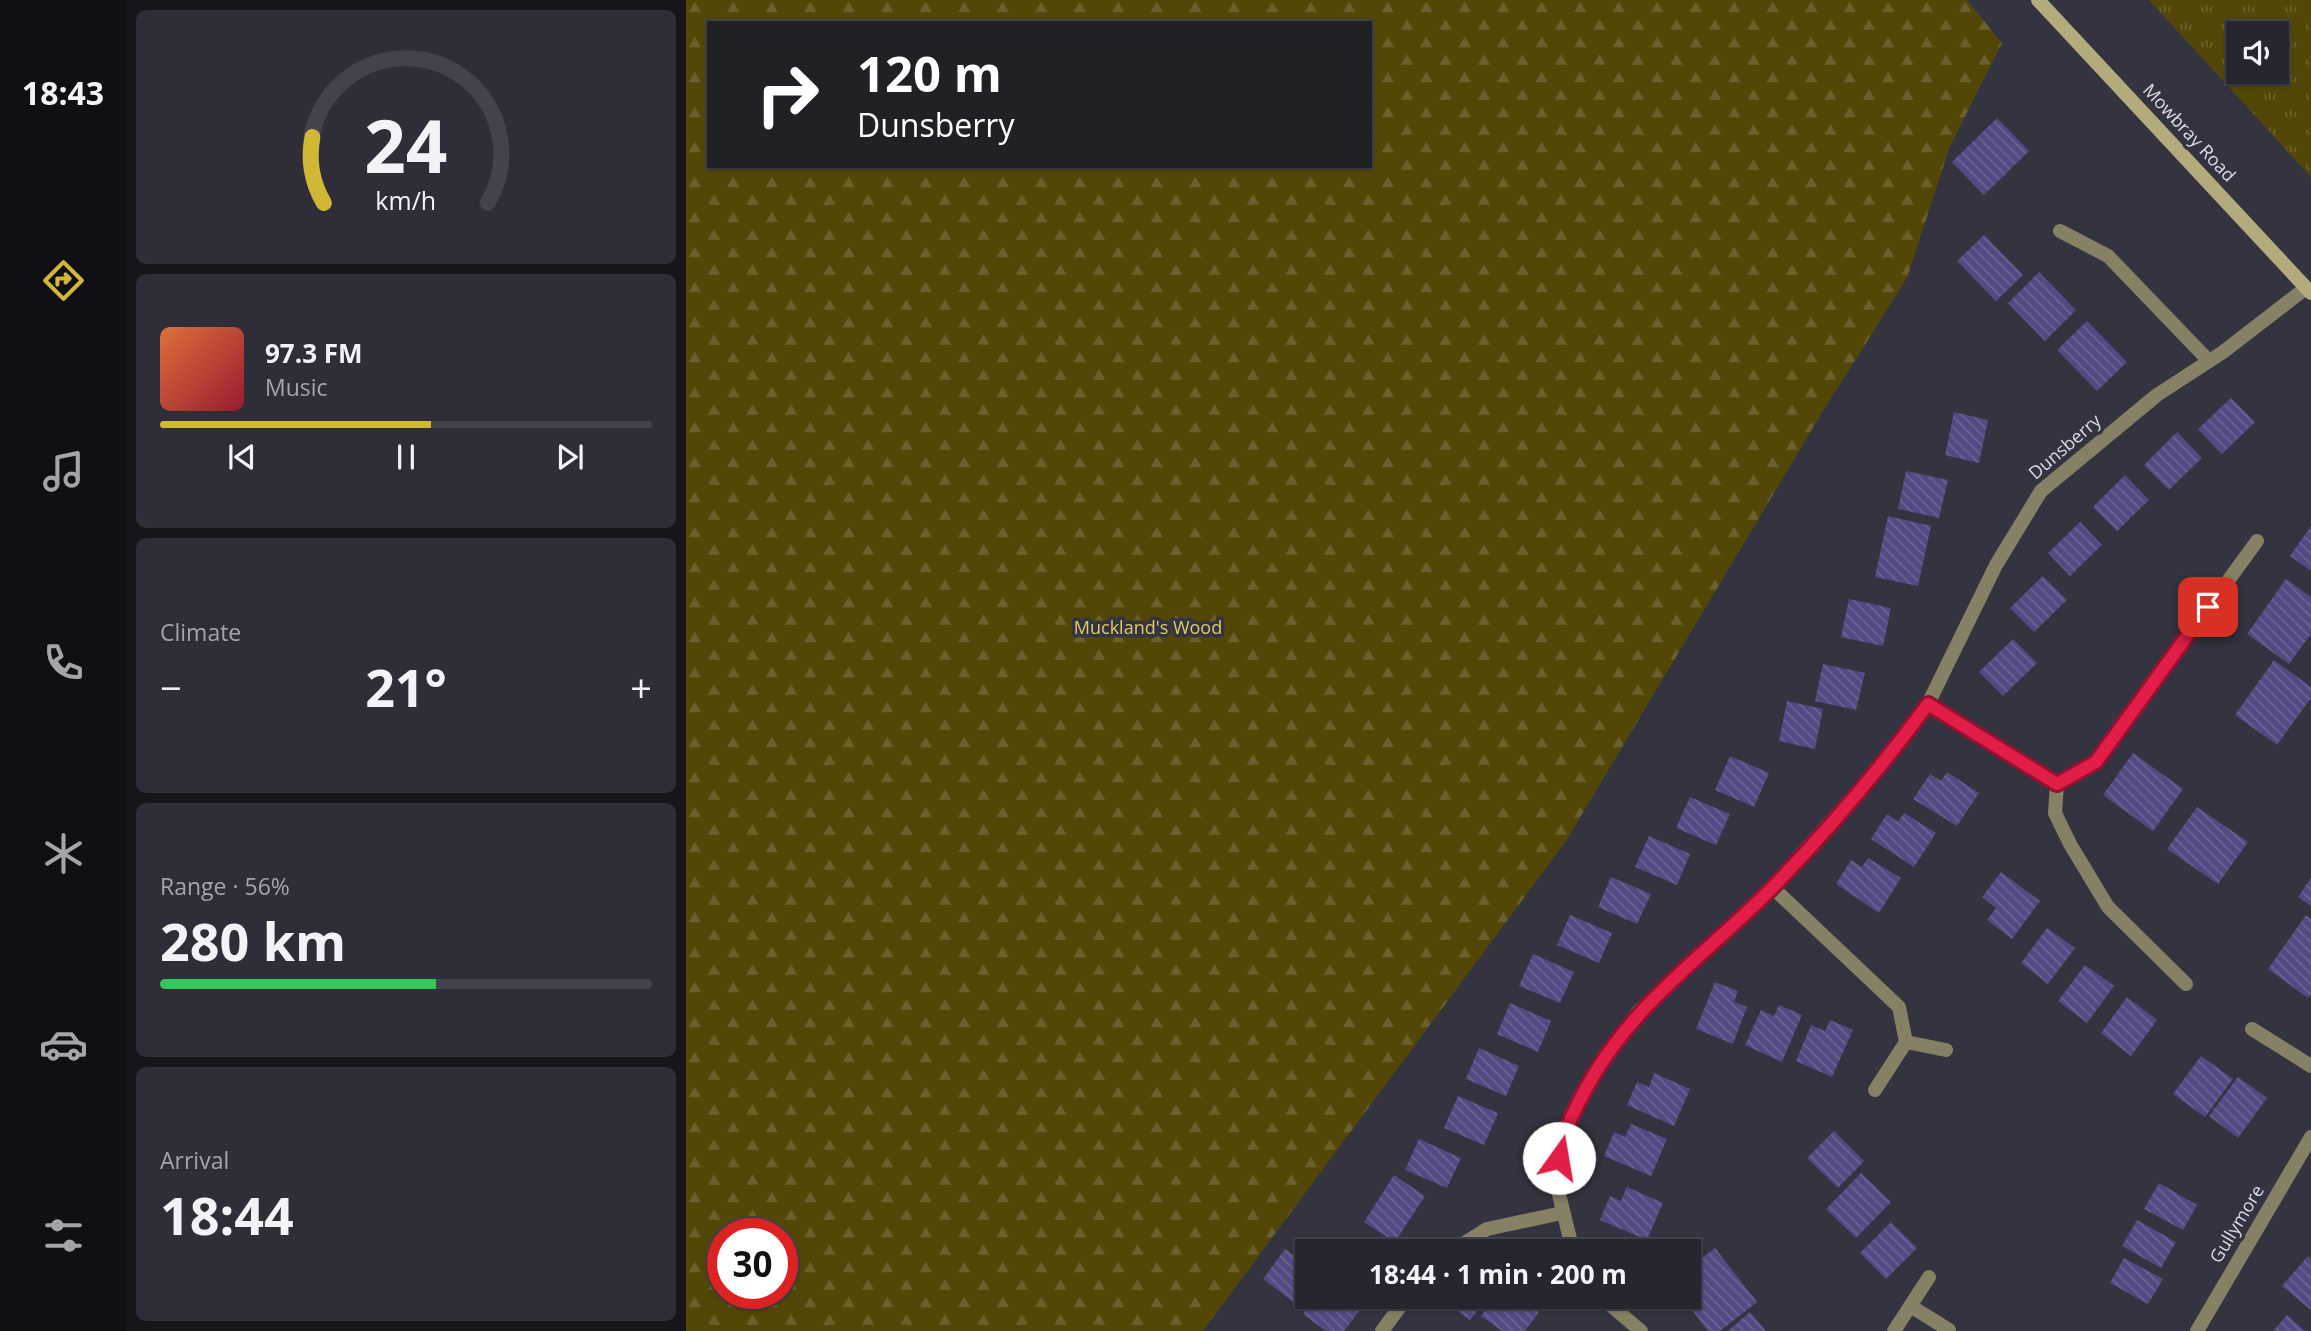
<!DOCTYPE html>
<meta charset="utf-8">
<style>
:root{--surface:#272630;--page:#2f2e38;--text:#f1f3f6;--muted:#a4a5ab;--line:#43434c;--accent:#d0b836}
body{margin:0;font-family:"Open Sans",sans-serif;background:var(--page);color:var(--text);height:100vh;display:flex;flex-direction:column;font-size:26px;white-space:nowrap}
*{box-sizing:border-box;margin:0}
p{font-size:23px;color:var(--muted)}
.icon{flex:none;width:38px;height:38px;fill:none;stroke:currentColor;stroke-width:2;stroke-linecap:round;stroke-linejoin:round}
.map{position:relative;flex:1;overflow:hidden}
.details{display:flex;flex-direction:column;gap:10px;padding:10px;background:#15151a;width:560px}
.details>*{flex:none}
.hud{position:absolute;left:21px;top:21px;width:665px;height:147px;border-radius:0px;box-shadow:0 2px 5px #0004,0 0 0 2px var(--line);background:#202124;color:#fff;overflow:hidden}
.fabs{position:absolute;left:1540px;top:21px;display:grid;gap:14px}
.fabs a{display:grid;place-items:center;width:63px;height:63px;border-radius:0px;background:var(--surface);box-shadow:0 2px 5px #0004,0 0 0 2px var(--line);font-size:35px}
.speed{position:absolute;left:21px;top:1218px;display:flex;gap:14px;font-size:35px;font-weight:700;text-align:center}
.speed>*{display:grid;place-content:center;width:91px;height:91px;border-radius:50%;background:var(--surface);box-shadow:0 2px 5px #0004,0 0 0 2px var(--line);line-height:1}
.speed .limit{border:10px solid #d22;background:#fff;color:#111}
.pin{position:absolute;display:grid;place-items:center;width:60px;height:60px;color:#fff;margin:-30px;border-radius:14px;box-shadow:0 4px 10px #0006}
.me{position:absolute;width:77px;margin:-38px;rotate:13deg;stroke-linejoin:round;filter:drop-shadow(0 0 5px #0008)}
.turn{display:flex;align-items:center;gap:24px;height:147px;padding:0 35px;font-size:32px}
.turn .icon{width:91px;height:91px;stroke-width:2.5}
.turn b{display:block;font-size:49px;line-height:60px}
.big{font-size:52px;font-weight:700;line-height:1.1}
.details .tile{flex:1;display:flex;flex-direction:column;justify-content:center;gap:10px;min-width:0;padding:0 24px;border-radius:10px;background:var(--page)}
.details .dial{align-items:center;gap:0}
.dial svg{height:182px;overflow:visible;fill:none;stroke:var(--line);stroke-width:7;stroke-linecap:round;text-anchor:middle}
.dial text{fill:var(--text);stroke:none}
.song{display:flex;align-items:center;gap:21px}
.cover{width:84px;height:84px;border-radius:10px;background:linear-gradient(135deg,hsl(20 70% 55%),hsl(350 70% 35%))}
.played{height:7px;border-radius:4px;background:linear-gradient(90deg,var(--accent) 55%,var(--line) 55%)}
.keys{display:flex;justify-content:space-around;direction:ltr}
.heat{display:flex;justify-content:space-between;align-items:center;font-size:38px;direction:ltr}
.charge{height:10px;border-radius:5px;background:linear-gradient(90deg,#34c759 56%,var(--line) 0)}
.trip{position:absolute;left:609px;top:1239px;width:406px;height:70px;border-radius:0px;background:var(--surface);box-shadow:0 2px 5px #0004,0 0 0 2px var(--line);font-weight:700;line-height:70px;text-align:center}
main{display:flex;flex:1;min-height:0}
.tab-bar{display:flex;flex-direction:column;width:126px;justify-content:space-around;align-items:center;background:#100f13;color:var(--muted)}
.tab-bar .icon{width:49px;height:49px}
.tab-bar .selected{color:var(--accent)}
.tab-bar b{font-size:32px;color:var(--text)}
.map>svg:first-child{display:block}
</style>
<main>
<nav class="tab-bar">
<b>18:43</b>
<svg class="icon selected" aria-label="directions" viewBox="0 0 24 24"><path d="M12 3l9 9-9 9-9-9zM9 14v-3h6M13 9l2 2-2 2"/></svg>
<svg class="icon" aria-label="music" viewBox="0 0 24 24"><path d="M9 18V5l10-2v13"/><circle cx="6" cy="18" r="3"/><circle cx="16" cy="16" r="3"/></svg>
<svg class="icon" aria-label="phone" viewBox="0 0 24 24"><path d="M5 4h4l2 5-3 2q2 4 5 5l2-3 5 2v4C11 20 4 13 5 4z"/></svg>
<svg class="icon" aria-label="climate" viewBox="0 0 24 24"><path d="M12 3v18M4 7l16 10M4 17L20 7"/></svg>
<svg class="icon" aria-label="car" viewBox="0 0 24 24"><path d="M5 17H2v-5l4-1 3-4h7l3 4 3 1v5h-3M9 17h6M6 11h13"/><circle cx="7" cy="17" r="2"/><circle cx="17" cy="17" r="2"/></svg>
<svg class="icon" aria-label="filters" viewBox="0 0 24 24"><path d="M4 7h16M4 17h16"/><circle cx="9" cy="7" r="2"/><circle cx="15" cy="17" r="2"/></svg>
</nav>
<section class="details">
<div class="tile dial"><svg viewBox="0 0 100 80">
<path d="M14 69A42 42 0 1 1 86 69"/>
<path d="M14 69A42 42 0 0 1 9 40" stroke="#d0b836"/>
<text x="50" y="56" font-size="32" font-weight="700">24</text>
<text x="50" y="72" font-size="11">km/h</text>
</svg></div>
<div class="tile">
<div class="song"><i class="cover"></i><div><b>97.3 FM</b><p>Music</p></div></div>
<div class="played"></div>
<div class="keys"><svg class="icon" aria-label="previous" viewBox="0 0 24 24"><path d="M18 5L8 12l10 7zM5 5v14"/></svg><svg class="icon" aria-label="pause" viewBox="0 0 24 24"><path d="M8 5v14M16 5v14"/></svg><svg class="icon" aria-label="next" viewBox="0 0 24 24"><path d="M6 5l10 7-10 7zM19 5v14"/></svg></div>
</div>
<div class="tile"><p>Climate</p>
<div class="heat"><a>−</a><b class="big">21°</b><a>+</a></div>
</div>
<div class="tile"><p>Range · 56%</p><b class="big">280 km</b><div class="charge"></div></div>
<div class="tile"><p>Arrival</p><b class="big">18:44</b></div>
</section>
<div class="map">
<svg width="1625" height="1331" viewBox="0 0 1625 1331">
<defs>
<pattern id="forest-firs" width="22" height="20" patternUnits="userSpaceOnUse" patternTransform="scale(1.75)"><rect width="22" height="20" fill="#534708"/><path d="M5 1l3.5 6h-7zM16 11l3.5 6h-7z" fill="#6b612c"/></pattern>
<pattern id="park-tufts" width="24" height="20" patternUnits="userSpaceOnUse" patternTransform="scale(1.75)"><rect width="24" height="20" fill="#534708"/><path d="M3 7l-1-3M5 7V3M7 7l1-3M15 17l-1-3M17 17v-4M19 17l1-3" fill="none" stroke="#6b612c"/></pattern>
<pattern id="building-back-hatch" width="6" height="6" patternUnits="userSpaceOnUse" patternTransform="scale(1.75)"><rect width="6" height="6" fill="#544983"/><path d="M-1 5l2 2M0 0l6 6M5-1l2 2" fill="none" stroke="#6c6394"/></pattern>
</defs>
<rect width="100%" height="100%" fill="#343340"/>
<path fill="url(#forest-firs)" fill-rule="evenodd" d="M0,0H1281L1316,43L1264,146L1221,278L1137,411L880,841L517,1331H0ZM23,23H684V166H23ZM37,1234H96V1293H37Z"/>
<path fill="url(#park-tufts)" fill-rule="evenodd" d="M1463,0H1625V177ZM1552,33H1591V72H1552Z"/>
<g fill="url(#building-back-hatch)">
<path d="M1311,118L1343,151L1298,195L1266,162Z"/>
<path d="M1298,235L1337,275L1310,301L1271,261Z"/>
<path d="M1353,272L1390,310L1359,341L1322,303Z"/>
<path d="M1401,321L1441,362L1411,391L1371,350Z"/>
<path d="M1545,398L1569,422L1536,454L1512,429Z"/>
<path d="M1268,412L1302,420L1293,463L1259,455Z"/>
<path d="M1491,432L1516,458L1483,490L1458,465Z"/>
<path d="M1220,471L1262,480L1253,518L1212,509Z"/>
<path d="M1439,475L1463,500L1431,531L1407,507Z"/>
<path d="M1202,516L1245,526L1232,586L1189,577Z"/>
<path d="M1394,522L1416,545L1384,576L1362,553Z"/>
<path d="M1625,526V571L1604,556Z"/>
<path d="M1357,576L1381,600L1348,632L1324,608Z"/>
<path d="M1600,579L1625,597V634L1603,664L1561,634Z"/>
<path d="M1163,599L1205,608L1197,646L1155,637Z"/>
<path d="M1327,639L1351,663L1317,696L1293,672Z"/>
<path d="M1588,660L1625,687V698L1591,745L1549,715Z"/>
<path d="M1137,664L1179,673L1170,710L1129,701Z"/>
<path d="M1101,701L1137,709L1129,749L1093,741Z"/>
<path d="M1447,753L1497,789L1467,831L1417,795Z"/>
<path d="M1044,756L1083,773L1068,807L1029,790Z"/>
<path d="M1261,772L1293,793L1271,826L1227,799L1244,774L1255,781Z"/>
<path d="M1004,797L1044,814L1030,845L990,828Z"/>
<path d="M1511,807L1562,842L1532,884L1481,849Z"/>
<path d="M1218,813L1250,833L1228,867L1185,839L1201,814L1212,822Z"/>
<path d="M963,836L1004,854L991,885L949,867Z"/>
<path d="M1182,858L1215,878L1193,913L1150,884L1165,860L1176,867Z"/>
<path d="M1315,872L1354,901L1326,939L1301,920L1310,908L1296,897Z"/>
<path d="M925,877L965,894L951,924L912,907Z"/>
<path d="M1625,878V906L1612,897Z"/>
<path d="M884,915L926,933L913,963L871,945Z"/>
<path d="M1620,915L1625,919V994L1622,998L1582,969Z"/>
<path d="M1361,928L1389,948L1362,984L1335,963Z"/>
<path d="M847,954L888,972L874,1003L833,986Z"/>
<path d="M1399,965L1428,986L1401,1023L1372,1001Z"/>
<path d="M1029,982L1052,991L1048,1002L1061,1007L1047,1044L1010,1029Z"/>
<path d="M1441,997L1471,1020L1445,1056L1415,1033Z"/>
<path d="M824,1003L865,1021L852,1052L811,1034Z"/>
<path d="M1093,1005L1116,1015L1096,1062L1059,1045L1075,1010L1088,1016Z"/>
<path d="M1144,1020L1167,1030L1146,1077L1110,1061L1125,1025L1139,1031Z"/>
<path d="M793,1048L833,1066L820,1096L780,1079Z"/>
<path d="M1515,1056L1547,1079L1519,1117L1487,1094Z"/>
<path d="M968,1073L1004,1089L988,1126L941,1105L951,1082L963,1087Z"/>
<path d="M1552,1077L1581,1098L1552,1138L1523,1116Z"/>
<path d="M772,1096L812,1113L798,1145L758,1128Z"/>
<path d="M945,1124L981,1139L965,1176L918,1156L928,1132L939,1137Z"/>
<path d="M1148,1131L1178,1161L1152,1188L1121,1158Z"/>
<path d="M733,1139L775,1158L761,1188L719,1170Z"/>
<path d="M1175,1173L1205,1202L1170,1238L1140,1209Z"/>
<path d="M708,1175L739,1196L709,1242L678,1222Z"/>
<path d="M1473,1183L1511,1205L1497,1230L1458,1209Z"/>
<path d="M941,1187L977,1203L961,1240L914,1220L924,1196L935,1201Z"/>
<path d="M1451,1220L1490,1242L1475,1268L1436,1246Z"/>
<path d="M1205,1222L1231,1248L1200,1279L1174,1253Z"/>
<path d="M1029,1248L1071,1302L1034,1331H1022L996,1297H1003V1285L1011,1279L1003,1268Z"/>
<path d="M599,1249L621,1265V1294L613,1306L577,1279Z"/>
<path d="M1622,1256L1625,1259V1310L1596,1286Z"/>
<path d="M1438,1258L1477,1279L1462,1304L1424,1283Z"/>
<path d="M630,1297H653L673,1311L658,1331H640L617,1314Z"/>
<path d="M752,1297H802L784,1320Z"/>
<path d="M809,1297H832L853,1312L839,1331H816L795,1316Z"/>
<path d="M1064,1312L1080,1331H1042Z"/>
<path d="M1601,1315L1619,1331H1587Z"/>
</g>
<g fill="none" stroke-linecap="round" stroke-linejoin="round">
<path stroke="#868064" stroke-width="14" d="M1374,231L1422,256L1523,361"/>
<g stroke="#868064" stroke-width="14">
<path d="M1242,704L1371,784L1369,813L1384,844L1422,907L1500,984"/>
<path d="M1371,784L1410,762L1571,541"/>
<path d="M1086,887L1213,1007L1220,1042"/>
<path d="M1566,1029L1625,1066"/>
<path d="M1189,1090L1220,1042L1260,1050"/>
<path d="M766,1251L801,1229L876,1213"/>
<path d="M887,1251L870,1182L876,1133L906,1076L952,1012L1086,887L1208,751L1242,704L1310,565L1355,491L1471,395L1537,352L1620,288"/>
<path d="M915,1297L955,1331"/>
<path d="M1226,1307L1263,1330"/>
<path d="M696,1331L721,1297"/>
<path d="M1208,1331L1243,1277"/>
<path d="M1511,1331L1625,1137"/>
</g>
<path stroke="#b4ab7c" stroke-width="14" d="M1352,0L1625,293"/>
</g>
<g fill="none" stroke-linecap="round" stroke-linejoin="round">
<defs>
<path id="route" d="M873,1158C876,1133 886,1116 897,1094C944,1004 1018,957 1087,887C1142,830 1195,768 1242,704L1371,784L1410,762L1522,607"/>
</defs>
<use href="#route" stroke="#92132f" stroke-width="18"/>
<use href="#route" stroke="#e11d48" stroke-width="12"/>
</g>
<g text-anchor="middle" stroke-width="7" stroke-linejoin="round" paint-order="stroke">
<g font-size="18" fill="#dddce5" stroke="#343340">
<text transform="translate(1503 133) rotate(47)" y="6">Mowbray Road</text>
<text transform="translate(1379 447) rotate(-41)" y="6">Dunsberry</text>
<text transform="translate(1551 1224) rotate(-59)" y="6">Gullymore</text>
</g>
<g font-size="18" fill="#e0cb67" stroke="#343340">
<text x="462" y="634">Muckland's Wood</text>
</g>
</g>
</svg>
<div class="fabs">
<a><svg class="icon" aria-label="sound" viewBox="0 0 24 24"><path d="M4 9h4l5-4v14l-5-4H4zM17 9q2 3 0 6"/></svg></a>
</div>
<div class="speed"><div class="limit">30</div></div>
<div class="pin" style="left:1522px;top:607px;background:#d93025"><svg class="icon" aria-label="arrive" viewBox="0 0 24 24"><path d="M6 21V4h12l-3 4 3 4H6"/></svg></div>
<svg class="me" style="left:873px;top:1158px" viewBox="-20 -20 40 40"><circle r="19" fill="#fff"/><path d="M0-13L10 11 0 6-10 11z" fill="#e11d48"/></svg>
<div class="trip">18:44 · 1 min · 200 m</div>
<div class="hud">
<div class="turn"><svg class="icon" aria-label="right" viewBox="0 0 24 24"><path d="M7 20v-9h11M14 6l5 5-5 5"/></svg><div><b>120 m</b>Dunsberry</div></div>
</div>
</div>
</main>
